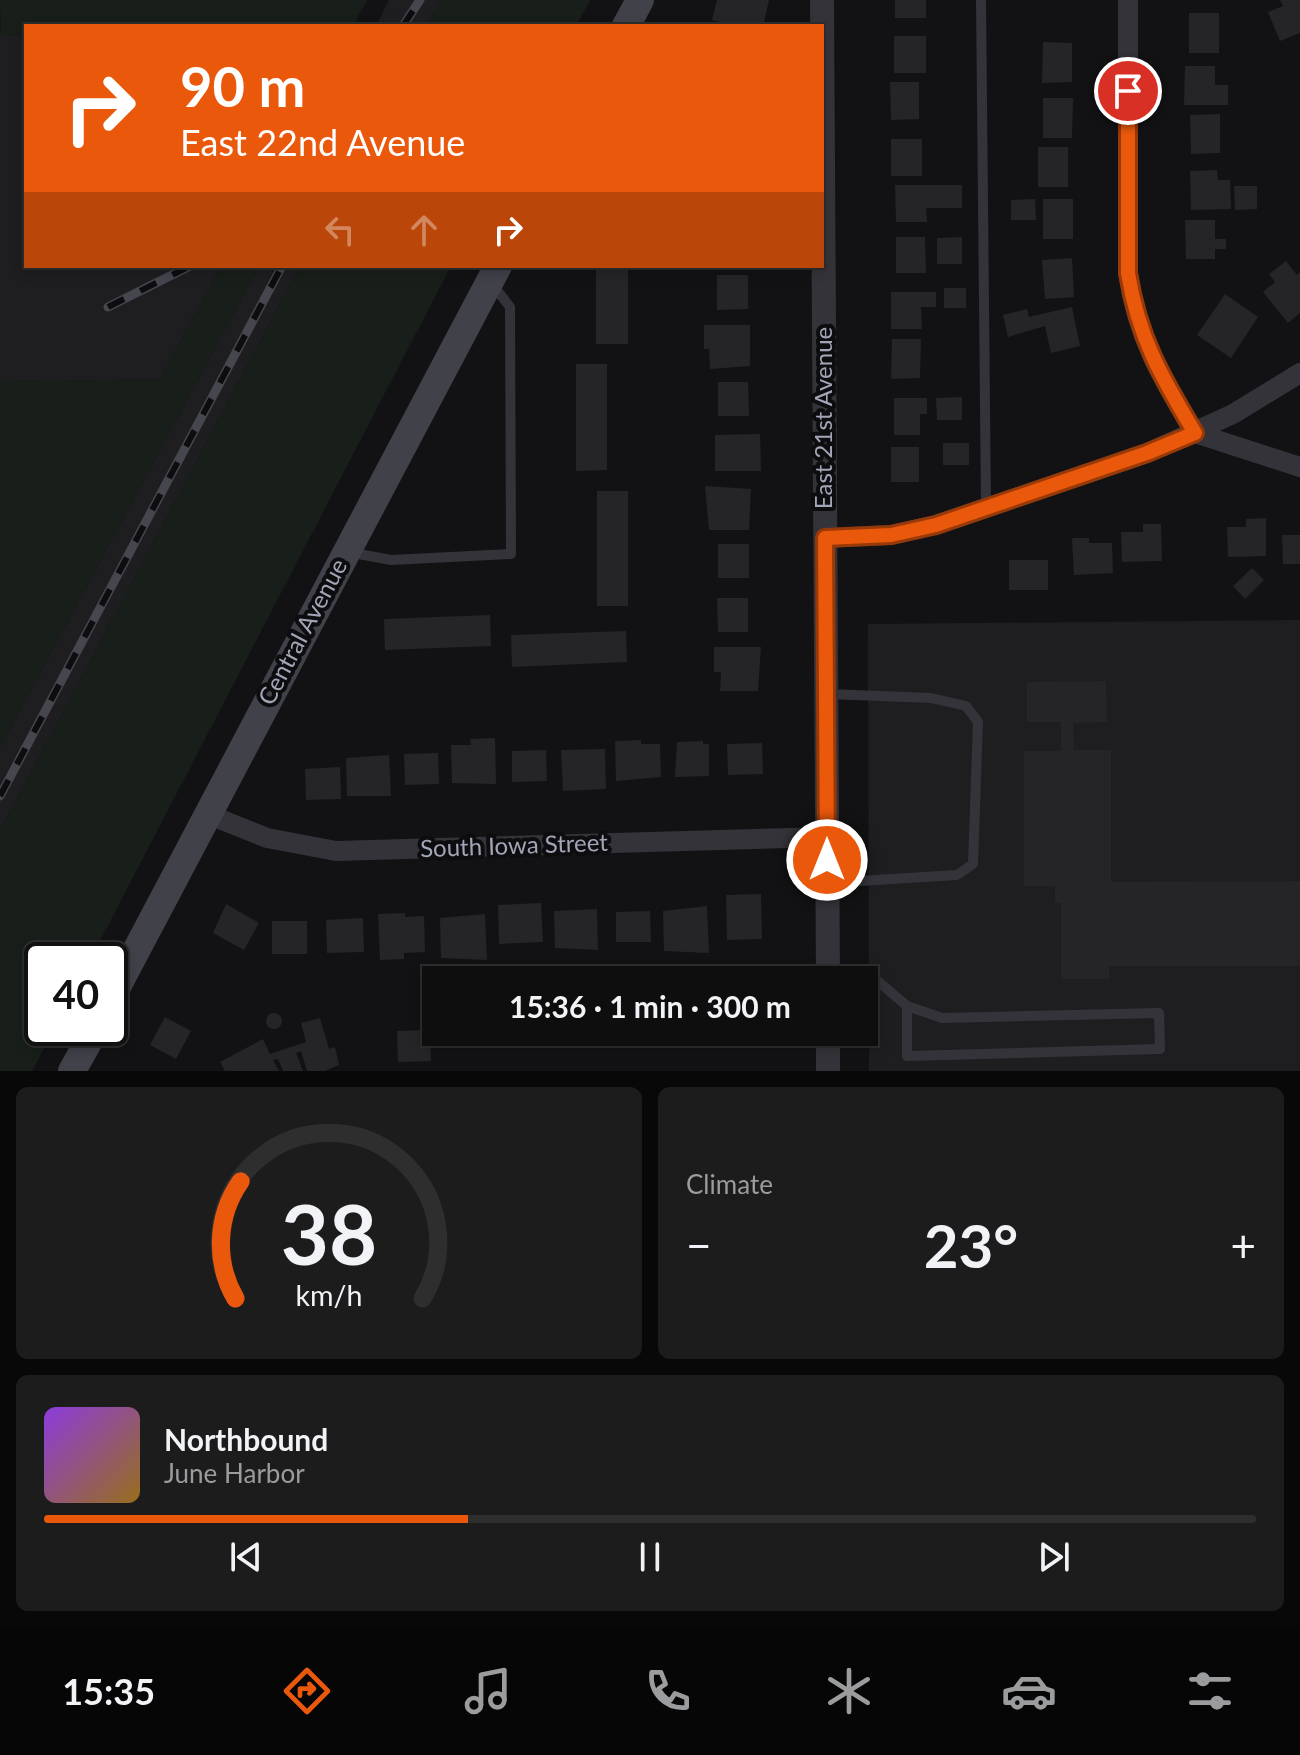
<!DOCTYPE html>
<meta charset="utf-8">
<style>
:root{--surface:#0e0e0f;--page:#1c1c1d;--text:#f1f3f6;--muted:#9b9c9e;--line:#2e2e2f;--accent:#ea580c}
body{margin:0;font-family:Lato,sans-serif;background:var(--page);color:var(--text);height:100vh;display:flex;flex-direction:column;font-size:30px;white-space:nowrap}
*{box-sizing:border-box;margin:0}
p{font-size:26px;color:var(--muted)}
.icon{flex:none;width:44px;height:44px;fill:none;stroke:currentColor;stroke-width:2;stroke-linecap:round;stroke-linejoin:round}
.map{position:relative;height:1071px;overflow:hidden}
.sheet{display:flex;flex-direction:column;gap:16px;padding:16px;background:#080808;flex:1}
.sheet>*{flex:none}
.banner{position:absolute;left:24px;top:24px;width:800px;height:244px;border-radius:0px;box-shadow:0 4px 12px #0003,0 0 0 2px var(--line);background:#ea580c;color:#fff;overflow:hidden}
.speed{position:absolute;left:24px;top:942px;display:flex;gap:16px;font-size:40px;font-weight:700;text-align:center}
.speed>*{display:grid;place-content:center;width:104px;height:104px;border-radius:50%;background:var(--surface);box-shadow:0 4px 12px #0003,0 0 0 2px var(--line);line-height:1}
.speed .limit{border:4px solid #111;border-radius:12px;background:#fff;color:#111}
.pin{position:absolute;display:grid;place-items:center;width:68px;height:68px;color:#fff;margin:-34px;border:4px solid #fff;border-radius:50%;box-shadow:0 2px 8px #0007}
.me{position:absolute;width:88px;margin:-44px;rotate:0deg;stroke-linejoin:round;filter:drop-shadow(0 0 6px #0008)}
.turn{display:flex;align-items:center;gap:28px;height:168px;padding:0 24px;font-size:36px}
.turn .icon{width:104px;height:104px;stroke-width:2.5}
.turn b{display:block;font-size:56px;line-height:68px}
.lanes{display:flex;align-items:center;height:76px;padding:0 24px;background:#0003;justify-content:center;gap:40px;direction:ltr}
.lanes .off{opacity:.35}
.big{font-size:60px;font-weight:700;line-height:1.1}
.sheet .widget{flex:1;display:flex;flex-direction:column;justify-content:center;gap:12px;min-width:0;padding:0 28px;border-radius:12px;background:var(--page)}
.sheet .dial{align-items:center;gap:0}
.dial svg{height:208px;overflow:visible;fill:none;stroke:var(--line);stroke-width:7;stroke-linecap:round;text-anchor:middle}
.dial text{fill:var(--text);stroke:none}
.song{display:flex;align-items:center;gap:24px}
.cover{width:96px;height:96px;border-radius:12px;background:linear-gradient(135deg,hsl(270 70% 55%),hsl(40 70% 35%))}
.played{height:8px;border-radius:4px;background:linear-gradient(90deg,var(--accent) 35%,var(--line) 35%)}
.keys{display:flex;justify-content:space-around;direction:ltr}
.heat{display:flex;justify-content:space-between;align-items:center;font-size:44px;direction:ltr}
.sheet .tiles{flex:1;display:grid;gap:16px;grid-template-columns:1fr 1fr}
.widget:last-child{grid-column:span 2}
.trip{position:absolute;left:422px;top:966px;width:456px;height:80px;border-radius:0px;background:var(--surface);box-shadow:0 4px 12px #0003,0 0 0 2px var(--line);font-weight:700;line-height:80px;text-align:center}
.tabs{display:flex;height:128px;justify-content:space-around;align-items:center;background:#060606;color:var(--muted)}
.tabs .icon{width:56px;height:56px}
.tabs .selected{color:var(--accent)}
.tabs b{font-size:36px;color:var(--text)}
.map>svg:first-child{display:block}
</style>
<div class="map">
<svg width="1300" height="1071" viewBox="0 0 1300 1071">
<rect width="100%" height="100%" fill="#121214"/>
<g fill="#1e1e21">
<path d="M389,0H441L427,26H376Z"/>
<path d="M0,22L1,35L26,34V266H221L160,379L0,382Z"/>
<path d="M259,266H300L0,831V747Z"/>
<path d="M1300,620V1071H869L868,624Z"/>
</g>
<g fill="#181f1a">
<path d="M0,0H367L353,26H26V34L1,35Z"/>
<path d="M441,0H590L576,26H427Z"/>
<path d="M221,266H259L0,747V382L160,379Z"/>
<path d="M300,266H451L90,960H42V1028H55L32,1071H0V831Z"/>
</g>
<g fill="#252528">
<path d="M717,0H769L763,26H737L712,20Z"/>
<rect x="895" y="0" width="31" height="18"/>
<path d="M1280,0H1300V33L1280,41L1268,12L1283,6Z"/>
<rect x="1189" y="13" width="30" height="40"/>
<rect x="894" y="36" width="32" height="37"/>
<path d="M1043,42L1072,43V82L1042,83Z"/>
<path d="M1185,66H1215V85H1228V105H1184Z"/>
<path d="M890,82H919V119L891,120Z"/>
<path d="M1043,98H1073L1072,138H1043Z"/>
<path d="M1220,114V153L1191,154L1190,115Z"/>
<rect x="891" y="139" width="31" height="37"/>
<rect x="1038" y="147" width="30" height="40"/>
<path d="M1217,170L1218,180H1230L1231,209L1191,210L1190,171Z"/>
<path d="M895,185H962V208H926L927,222H896Z"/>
<path d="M1234,186H1257V209L1235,210Z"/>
<path d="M1035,199L1036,220H1011V200Z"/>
<rect x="1043" y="199" width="30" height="40"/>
<path d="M1185,220H1215V239H1226V249H1215V259H1186Z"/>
<path d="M896,237H925L926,273H896Z"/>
<path d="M962,237V264H937V238Z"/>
<path d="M1072,258L1074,297L1045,299L1042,260Z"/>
<path d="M1286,261L1297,275L1300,272V313L1288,323L1263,292L1275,282L1269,274Z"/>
<rect x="596" y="266" width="32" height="78"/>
<path d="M717,275H748V309L717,310Z"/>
<rect x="944" y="288" width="22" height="20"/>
<path d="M891,292H936V307H921L922,329H891Z"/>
<path d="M1225,294L1258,317L1231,358L1197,335Z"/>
<path d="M1072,307L1080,346L1051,353L1045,326L1008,337L1003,315L1027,309L1029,317Z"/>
<path d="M704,325H750V366L710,369L709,349H704Z"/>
<path d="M892,339H921L920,378L891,379Z"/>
<path d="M576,364H607V470L576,471Z"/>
<path d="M718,382H748L749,416H718Z"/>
<path d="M962,397V420H937L936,398Z"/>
<path d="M894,398H927V414H920V435H894Z"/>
<path d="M760,434L761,471H715V435Z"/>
<rect x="943" y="443" width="26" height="22"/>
<rect x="891" y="447" width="28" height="35"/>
<path d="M705,486L751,489L749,530H709Z"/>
<rect x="597" y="491" width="31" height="115"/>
<path d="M1266,518V556L1228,557L1227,527H1246V519Z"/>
<path d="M1143,524H1161L1162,561L1122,562L1121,532H1143Z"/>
<path d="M1282,535H1300V564H1283Z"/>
<path d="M1072,538H1089V543H1112L1113,573L1074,575Z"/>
<rect x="718" y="544" width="31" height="34"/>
<rect x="1009" y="560" width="39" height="30"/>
<path d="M1252,568L1264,580L1245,599L1233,586Z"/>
<path d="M717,598H748V632H718Z"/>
<path d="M490,615L491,646L385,650L384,619Z"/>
<path d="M626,631L627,662L512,667L511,635Z"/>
<path d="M714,647H761L758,691H720L721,672H714Z"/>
<path d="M1106,681L1107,722L1073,723L1074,750H1111V882L1300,881V966H1109V979H1061V903H1055V886H1024V751H1061V722H1027V682Z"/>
<path d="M495,738L496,784L452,783L451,745H471L470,739Z"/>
<path d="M641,740V744H660L661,777L616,781L615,741Z"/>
<path d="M703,741V744H709V776L675,777L677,742Z"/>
<path d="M762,743L763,774L728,775L727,744Z"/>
<path d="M605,749L606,789L563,791L561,750Z"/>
<path d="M546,750L547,781L512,782V751Z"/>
<path d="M438,753L439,784L405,785L404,754Z"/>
<path d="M389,755L391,796H347L346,758Z"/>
<path d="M340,767L341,799L306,800L305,769Z"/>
<path d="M761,894L762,939L727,940L726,895Z"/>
<path d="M541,903L543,942L499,944L498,905Z"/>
<path d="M226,904L259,923L244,950L213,933Z"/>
<path d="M707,906L709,953L664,951L663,911Z"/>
<path d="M597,909L598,950L555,948L554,911Z"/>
<path d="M650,911L651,942H616V912Z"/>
<path d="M405,913V917L424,916L425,952L404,953V959L380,960L378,914Z"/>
<path d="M485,914L487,960L441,958L440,918Z"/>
<path d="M363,918L364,952L327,953L326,920Z"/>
<rect x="272" y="921" width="35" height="33"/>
<circle cx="274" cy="1021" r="8"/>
<path d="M165,1017L191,1031L176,1059L150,1045Z"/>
<path d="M320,1018L329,1049L335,1047L339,1065L325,1071H307L301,1051L296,1053L303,1071H283L278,1059L273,1060L279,1071H225L220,1062L263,1039L270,1054L306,1042L301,1023Z"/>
<path d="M430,1030L431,1061L398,1062L397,1031Z"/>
</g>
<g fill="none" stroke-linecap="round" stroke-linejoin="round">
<g stroke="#333339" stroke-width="10">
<path d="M981,0L986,507"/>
<path d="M348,552L391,560L511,554L510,307L493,285"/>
<path d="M827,883L957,875L973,864L978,722L966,706L931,698L828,694"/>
<path d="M830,971L867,972L907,1006L942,1018L1159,1013L1160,1049L907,1056V1006"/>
</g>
<g stroke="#333339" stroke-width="20">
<path d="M1128,0V273C1137,337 1162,378 1195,433"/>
<path d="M1195,433L1300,467"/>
<path d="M825,538L891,535L936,525L1147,453L1233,414L1300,373"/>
<path d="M207,814L267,838L336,851L827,837"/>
</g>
<g stroke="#333339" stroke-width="24">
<path d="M822,0L828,980"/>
<path d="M828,1032V1071"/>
</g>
<g stroke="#404149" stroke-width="28">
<path d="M626,26L640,0"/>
<path d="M110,1000L498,266"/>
<path d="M72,1071L96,1028"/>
</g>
<defs>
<g id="rail">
<path d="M403,26L420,0"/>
<path d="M108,307L190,266"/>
<path d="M0,796L282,266"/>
</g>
</defs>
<use href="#rail" stroke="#45464e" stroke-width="9"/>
<use href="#rail" stroke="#0d0d0f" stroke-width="6" stroke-dasharray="18" stroke-linecap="butt"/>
</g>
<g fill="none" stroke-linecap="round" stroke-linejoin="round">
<defs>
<path id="route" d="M827,860L825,538L891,535L936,525L1147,453L1195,433C1162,378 1138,337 1128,273V91"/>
</defs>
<use href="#route" stroke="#983908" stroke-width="20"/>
<use href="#route" stroke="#ea580c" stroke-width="14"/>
</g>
<g text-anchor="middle" stroke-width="8" stroke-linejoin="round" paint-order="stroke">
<g font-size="24" fill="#a2a5b6" stroke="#0d0d0f">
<text transform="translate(824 418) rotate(-90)" y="8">East 21st Avenue</text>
<text transform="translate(303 632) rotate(-62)" y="8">Central Avenue</text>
<text transform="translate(514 846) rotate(-2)" y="8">South Iowa Street</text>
</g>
</g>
</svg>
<div class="speed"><div class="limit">40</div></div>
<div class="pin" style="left:1128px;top:91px;background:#d93025"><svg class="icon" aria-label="arrive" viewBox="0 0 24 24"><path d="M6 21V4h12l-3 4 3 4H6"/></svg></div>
<svg class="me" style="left:827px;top:860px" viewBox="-20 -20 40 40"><circle r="17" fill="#ea580c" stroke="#fff" stroke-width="3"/><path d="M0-11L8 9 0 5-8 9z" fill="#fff"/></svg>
<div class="trip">15:36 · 1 min · 300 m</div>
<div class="banner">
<div class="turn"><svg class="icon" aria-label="right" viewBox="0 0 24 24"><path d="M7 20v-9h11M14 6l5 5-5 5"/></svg><div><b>90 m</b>East 22nd Avenue</div></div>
<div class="lanes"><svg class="icon off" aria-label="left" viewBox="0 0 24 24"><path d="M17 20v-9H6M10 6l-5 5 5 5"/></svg><svg class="icon off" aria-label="ahead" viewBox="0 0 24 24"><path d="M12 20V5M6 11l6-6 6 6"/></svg><svg class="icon" aria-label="right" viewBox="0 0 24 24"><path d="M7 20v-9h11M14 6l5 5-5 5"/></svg></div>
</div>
</div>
<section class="sheet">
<div class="tiles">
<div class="widget dial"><svg viewBox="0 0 100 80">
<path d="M14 69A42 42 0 1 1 86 69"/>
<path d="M14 69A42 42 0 0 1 16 24" stroke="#ea580c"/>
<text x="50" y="56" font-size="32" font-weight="700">38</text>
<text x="50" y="72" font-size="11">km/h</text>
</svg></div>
<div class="widget"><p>Climate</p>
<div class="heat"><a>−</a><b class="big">23°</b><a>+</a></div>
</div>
<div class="widget">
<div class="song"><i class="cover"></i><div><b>Northbound</b><p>June Harbor</p></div></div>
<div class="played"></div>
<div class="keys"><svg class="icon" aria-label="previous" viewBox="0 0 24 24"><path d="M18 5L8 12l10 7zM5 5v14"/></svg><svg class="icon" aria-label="pause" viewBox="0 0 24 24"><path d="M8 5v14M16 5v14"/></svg><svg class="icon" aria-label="next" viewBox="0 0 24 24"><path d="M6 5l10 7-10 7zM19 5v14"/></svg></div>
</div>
</div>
</section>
<nav class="tabs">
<b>15:35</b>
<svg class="icon selected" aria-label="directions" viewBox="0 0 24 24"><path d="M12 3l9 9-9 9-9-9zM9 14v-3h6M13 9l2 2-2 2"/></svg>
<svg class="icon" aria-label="music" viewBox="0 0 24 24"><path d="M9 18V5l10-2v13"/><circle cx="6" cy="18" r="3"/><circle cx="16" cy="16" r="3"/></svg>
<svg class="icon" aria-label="phone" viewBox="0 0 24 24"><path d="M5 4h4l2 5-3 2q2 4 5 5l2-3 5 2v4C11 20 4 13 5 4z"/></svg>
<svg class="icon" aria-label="climate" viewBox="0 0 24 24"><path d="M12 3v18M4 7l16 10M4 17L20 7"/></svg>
<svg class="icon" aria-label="car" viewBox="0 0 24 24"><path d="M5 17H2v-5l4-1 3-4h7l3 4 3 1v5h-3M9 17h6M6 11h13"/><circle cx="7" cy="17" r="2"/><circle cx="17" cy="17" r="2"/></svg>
<svg class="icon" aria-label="filters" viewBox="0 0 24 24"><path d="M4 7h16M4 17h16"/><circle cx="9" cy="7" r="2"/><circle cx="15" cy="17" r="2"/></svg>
</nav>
